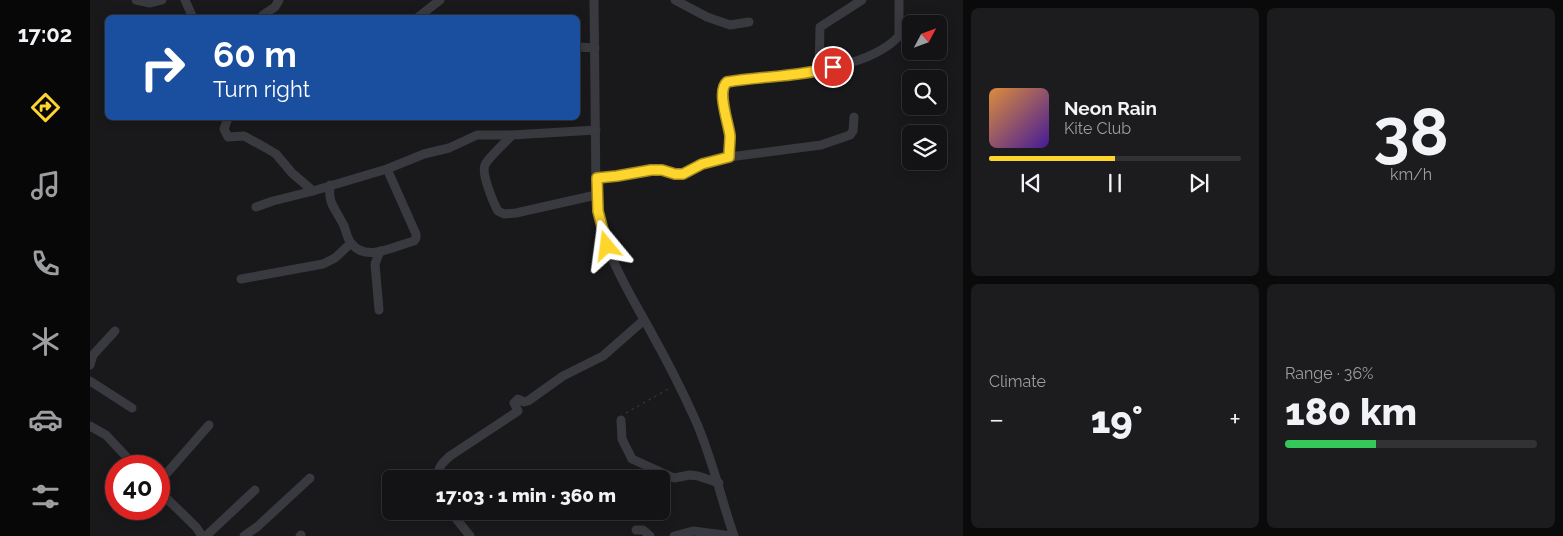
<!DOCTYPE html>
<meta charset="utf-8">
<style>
:root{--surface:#131214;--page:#1c1b1d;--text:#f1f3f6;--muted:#9d9ea0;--line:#323234;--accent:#fed52d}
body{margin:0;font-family:Raleway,sans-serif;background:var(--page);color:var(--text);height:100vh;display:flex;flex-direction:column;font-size:19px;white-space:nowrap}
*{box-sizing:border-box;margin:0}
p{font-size:16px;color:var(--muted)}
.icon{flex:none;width:28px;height:28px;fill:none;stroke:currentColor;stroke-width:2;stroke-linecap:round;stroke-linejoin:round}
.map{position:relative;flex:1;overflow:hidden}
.side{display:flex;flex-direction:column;gap:8px;padding:8px;background:#0a0a0b;width:600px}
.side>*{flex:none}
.guide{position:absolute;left:15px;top:15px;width:475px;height:105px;border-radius:8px;box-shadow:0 2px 12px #0003,0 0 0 1px var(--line);background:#1a4fa0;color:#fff;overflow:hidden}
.needle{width:32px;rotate:49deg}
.controls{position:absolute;left:812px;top:15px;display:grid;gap:10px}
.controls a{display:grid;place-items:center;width:45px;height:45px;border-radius:8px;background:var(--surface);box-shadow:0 2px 12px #0003,0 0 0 1px var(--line);font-size:25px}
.speed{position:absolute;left:15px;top:455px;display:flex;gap:10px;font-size:25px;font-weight:700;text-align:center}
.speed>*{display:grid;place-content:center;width:65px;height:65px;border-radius:50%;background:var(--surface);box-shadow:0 2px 12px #0003,0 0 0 1px var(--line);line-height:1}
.speed .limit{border:8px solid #d22;background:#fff;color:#111}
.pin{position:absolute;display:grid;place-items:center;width:42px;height:42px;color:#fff;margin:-21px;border:2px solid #fff;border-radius:50%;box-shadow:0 1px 5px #0007}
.me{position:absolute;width:55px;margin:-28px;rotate:344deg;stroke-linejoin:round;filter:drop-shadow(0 0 4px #0008)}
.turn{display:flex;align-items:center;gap:18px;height:105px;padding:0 25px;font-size:22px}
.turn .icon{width:65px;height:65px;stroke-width:2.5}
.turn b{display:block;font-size:35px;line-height:42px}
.big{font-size:38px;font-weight:800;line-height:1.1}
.side .card{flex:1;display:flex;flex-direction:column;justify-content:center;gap:8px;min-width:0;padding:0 18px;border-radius:8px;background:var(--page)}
.side .dial{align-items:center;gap:0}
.dial b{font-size:65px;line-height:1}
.song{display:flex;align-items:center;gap:15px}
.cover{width:60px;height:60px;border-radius:8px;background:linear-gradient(135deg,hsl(30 70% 55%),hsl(260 70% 35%))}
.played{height:5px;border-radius:2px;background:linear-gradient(90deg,var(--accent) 50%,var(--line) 50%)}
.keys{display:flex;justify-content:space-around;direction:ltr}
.heat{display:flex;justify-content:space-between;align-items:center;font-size:28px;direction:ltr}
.charge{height:8px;border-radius:4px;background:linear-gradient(90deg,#34c759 36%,var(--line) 0)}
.side .tiles{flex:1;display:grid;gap:8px;grid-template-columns:repeat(2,1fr)}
.trip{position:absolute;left:292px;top:470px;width:288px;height:50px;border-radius:8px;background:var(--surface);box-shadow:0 2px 12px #0003,0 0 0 1px var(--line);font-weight:800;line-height:50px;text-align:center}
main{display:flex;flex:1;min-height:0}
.dock{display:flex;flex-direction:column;width:90px;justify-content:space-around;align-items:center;background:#080708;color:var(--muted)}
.dock .icon{width:35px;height:35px}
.dock .selected{color:var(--accent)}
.dock b{font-size:22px;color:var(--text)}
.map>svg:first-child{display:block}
</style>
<main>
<nav class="dock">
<b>17:02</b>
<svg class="icon selected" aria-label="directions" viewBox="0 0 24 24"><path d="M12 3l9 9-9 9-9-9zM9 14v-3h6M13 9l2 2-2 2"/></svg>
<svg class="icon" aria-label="music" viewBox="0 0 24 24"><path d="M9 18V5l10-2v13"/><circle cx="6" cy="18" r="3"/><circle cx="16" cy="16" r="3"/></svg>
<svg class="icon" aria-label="phone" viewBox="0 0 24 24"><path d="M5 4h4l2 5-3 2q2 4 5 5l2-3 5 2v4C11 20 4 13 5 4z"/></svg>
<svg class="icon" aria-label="climate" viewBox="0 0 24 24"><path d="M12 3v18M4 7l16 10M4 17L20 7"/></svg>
<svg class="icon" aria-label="car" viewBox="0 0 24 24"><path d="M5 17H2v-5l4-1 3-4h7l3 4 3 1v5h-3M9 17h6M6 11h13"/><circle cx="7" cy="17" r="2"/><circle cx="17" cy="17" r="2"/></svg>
<svg class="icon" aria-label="filters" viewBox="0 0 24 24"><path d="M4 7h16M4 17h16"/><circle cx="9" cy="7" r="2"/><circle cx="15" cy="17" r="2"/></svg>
</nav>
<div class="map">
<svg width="873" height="536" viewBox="0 0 873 536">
<rect width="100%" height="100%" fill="#19181b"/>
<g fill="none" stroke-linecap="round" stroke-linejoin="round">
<path stroke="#3f4047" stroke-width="1" stroke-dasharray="2.5 4" stroke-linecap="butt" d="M536,413L580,388"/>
<g stroke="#393940" stroke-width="9">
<path d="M46,0L60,3L72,0"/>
<path d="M95,0L103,18"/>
<path d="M504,0L506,195C510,247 536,287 561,332C576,359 591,388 604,417C622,456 630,496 644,536"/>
<path d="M585,0L617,17L640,25L659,22"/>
<path d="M173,15L185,7L189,0"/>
<path d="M327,18L350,0"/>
<path d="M488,47L505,48"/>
<path d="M729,71L730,27L772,0"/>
<path d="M138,118L134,129L138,137L154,136L176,148L186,154L202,173L223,191"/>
<path d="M422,135C416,142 397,159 395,165C391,174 404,204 408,211L414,214L426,213L506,195"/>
<path d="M639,157C639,150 640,143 640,136C639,123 626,92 637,82C686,74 774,74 809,36V0"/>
<path d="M507,178L527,176L561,170H572L585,175L593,174L612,164L639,157L731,145L760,135L763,131L764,117"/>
<path d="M240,185C238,203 244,207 252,222C256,228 256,237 261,243C276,263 304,246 324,241L326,238V234L297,169"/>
<path d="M166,207L183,201L223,191L297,169L334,154L359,148L387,135H422L506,130"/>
<path d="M151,279L233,264L245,258L261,243"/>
<path d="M289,310L285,264L290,251"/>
<path d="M0,365L3,355L25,331"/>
<path d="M0,381L42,408"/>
<path d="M531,420L532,439L542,459L584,478L600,475L608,476L629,483"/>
<path d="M0,426L16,435L45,466"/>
<path d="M348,479C347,468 352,463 360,456L428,411L424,403L428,399L434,402L438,401L473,376L513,356L554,320"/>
<path d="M69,482L119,425"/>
<path d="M69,491L106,527L112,536"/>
<path d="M360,511L380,536"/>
<path d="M546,530H553L560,536"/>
<path d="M116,536L165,490"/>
<path d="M154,536L167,527L220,478"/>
<path d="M210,536L211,535"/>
<path d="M584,536L603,531L642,536"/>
</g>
</g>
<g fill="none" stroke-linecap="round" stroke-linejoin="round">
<defs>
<path id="route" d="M517,246L508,211L507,178L527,176L561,170H572L585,174H593L612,164L639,157C639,150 640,143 640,136C639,124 626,91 637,82C672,76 709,77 743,67"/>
</defs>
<use href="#route" stroke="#a58a1d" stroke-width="12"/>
<use href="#route" stroke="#fed52d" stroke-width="9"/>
</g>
</svg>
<div class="controls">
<a><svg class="needle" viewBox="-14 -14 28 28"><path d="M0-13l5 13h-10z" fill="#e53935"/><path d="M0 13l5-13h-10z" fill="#9d9ea0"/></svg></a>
<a><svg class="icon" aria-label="search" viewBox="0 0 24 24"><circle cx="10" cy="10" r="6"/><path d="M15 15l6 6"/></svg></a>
<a><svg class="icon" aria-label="layers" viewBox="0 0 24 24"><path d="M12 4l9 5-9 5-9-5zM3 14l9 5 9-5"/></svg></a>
</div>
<div class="speed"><div class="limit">40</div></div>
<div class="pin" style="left:743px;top:67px;background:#d93025"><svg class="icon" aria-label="arrive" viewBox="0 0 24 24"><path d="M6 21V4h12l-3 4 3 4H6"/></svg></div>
<svg class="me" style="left:517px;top:246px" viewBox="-20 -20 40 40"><path d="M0-17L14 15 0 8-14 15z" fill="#fed52d" stroke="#fff" stroke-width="4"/></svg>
<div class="trip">17:03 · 1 min · 360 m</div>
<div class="guide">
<div class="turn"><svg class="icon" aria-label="right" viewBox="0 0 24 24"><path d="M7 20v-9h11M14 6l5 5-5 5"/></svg><div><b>60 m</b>Turn right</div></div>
</div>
</div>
<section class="side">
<div class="tiles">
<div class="card">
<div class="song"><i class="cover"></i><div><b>Neon Rain</b><p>Kite Club</p></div></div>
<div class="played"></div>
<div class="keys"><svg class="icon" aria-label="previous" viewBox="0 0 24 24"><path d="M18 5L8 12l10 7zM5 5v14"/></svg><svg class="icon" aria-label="pause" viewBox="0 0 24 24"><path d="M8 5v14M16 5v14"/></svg><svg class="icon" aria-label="next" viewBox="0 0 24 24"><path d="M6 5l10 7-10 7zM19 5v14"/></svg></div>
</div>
<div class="card dial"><b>38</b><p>km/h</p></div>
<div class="card"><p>Climate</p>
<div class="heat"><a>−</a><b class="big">19°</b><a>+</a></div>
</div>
<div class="card"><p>Range · 36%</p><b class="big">180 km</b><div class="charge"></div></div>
</div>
</section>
</main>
